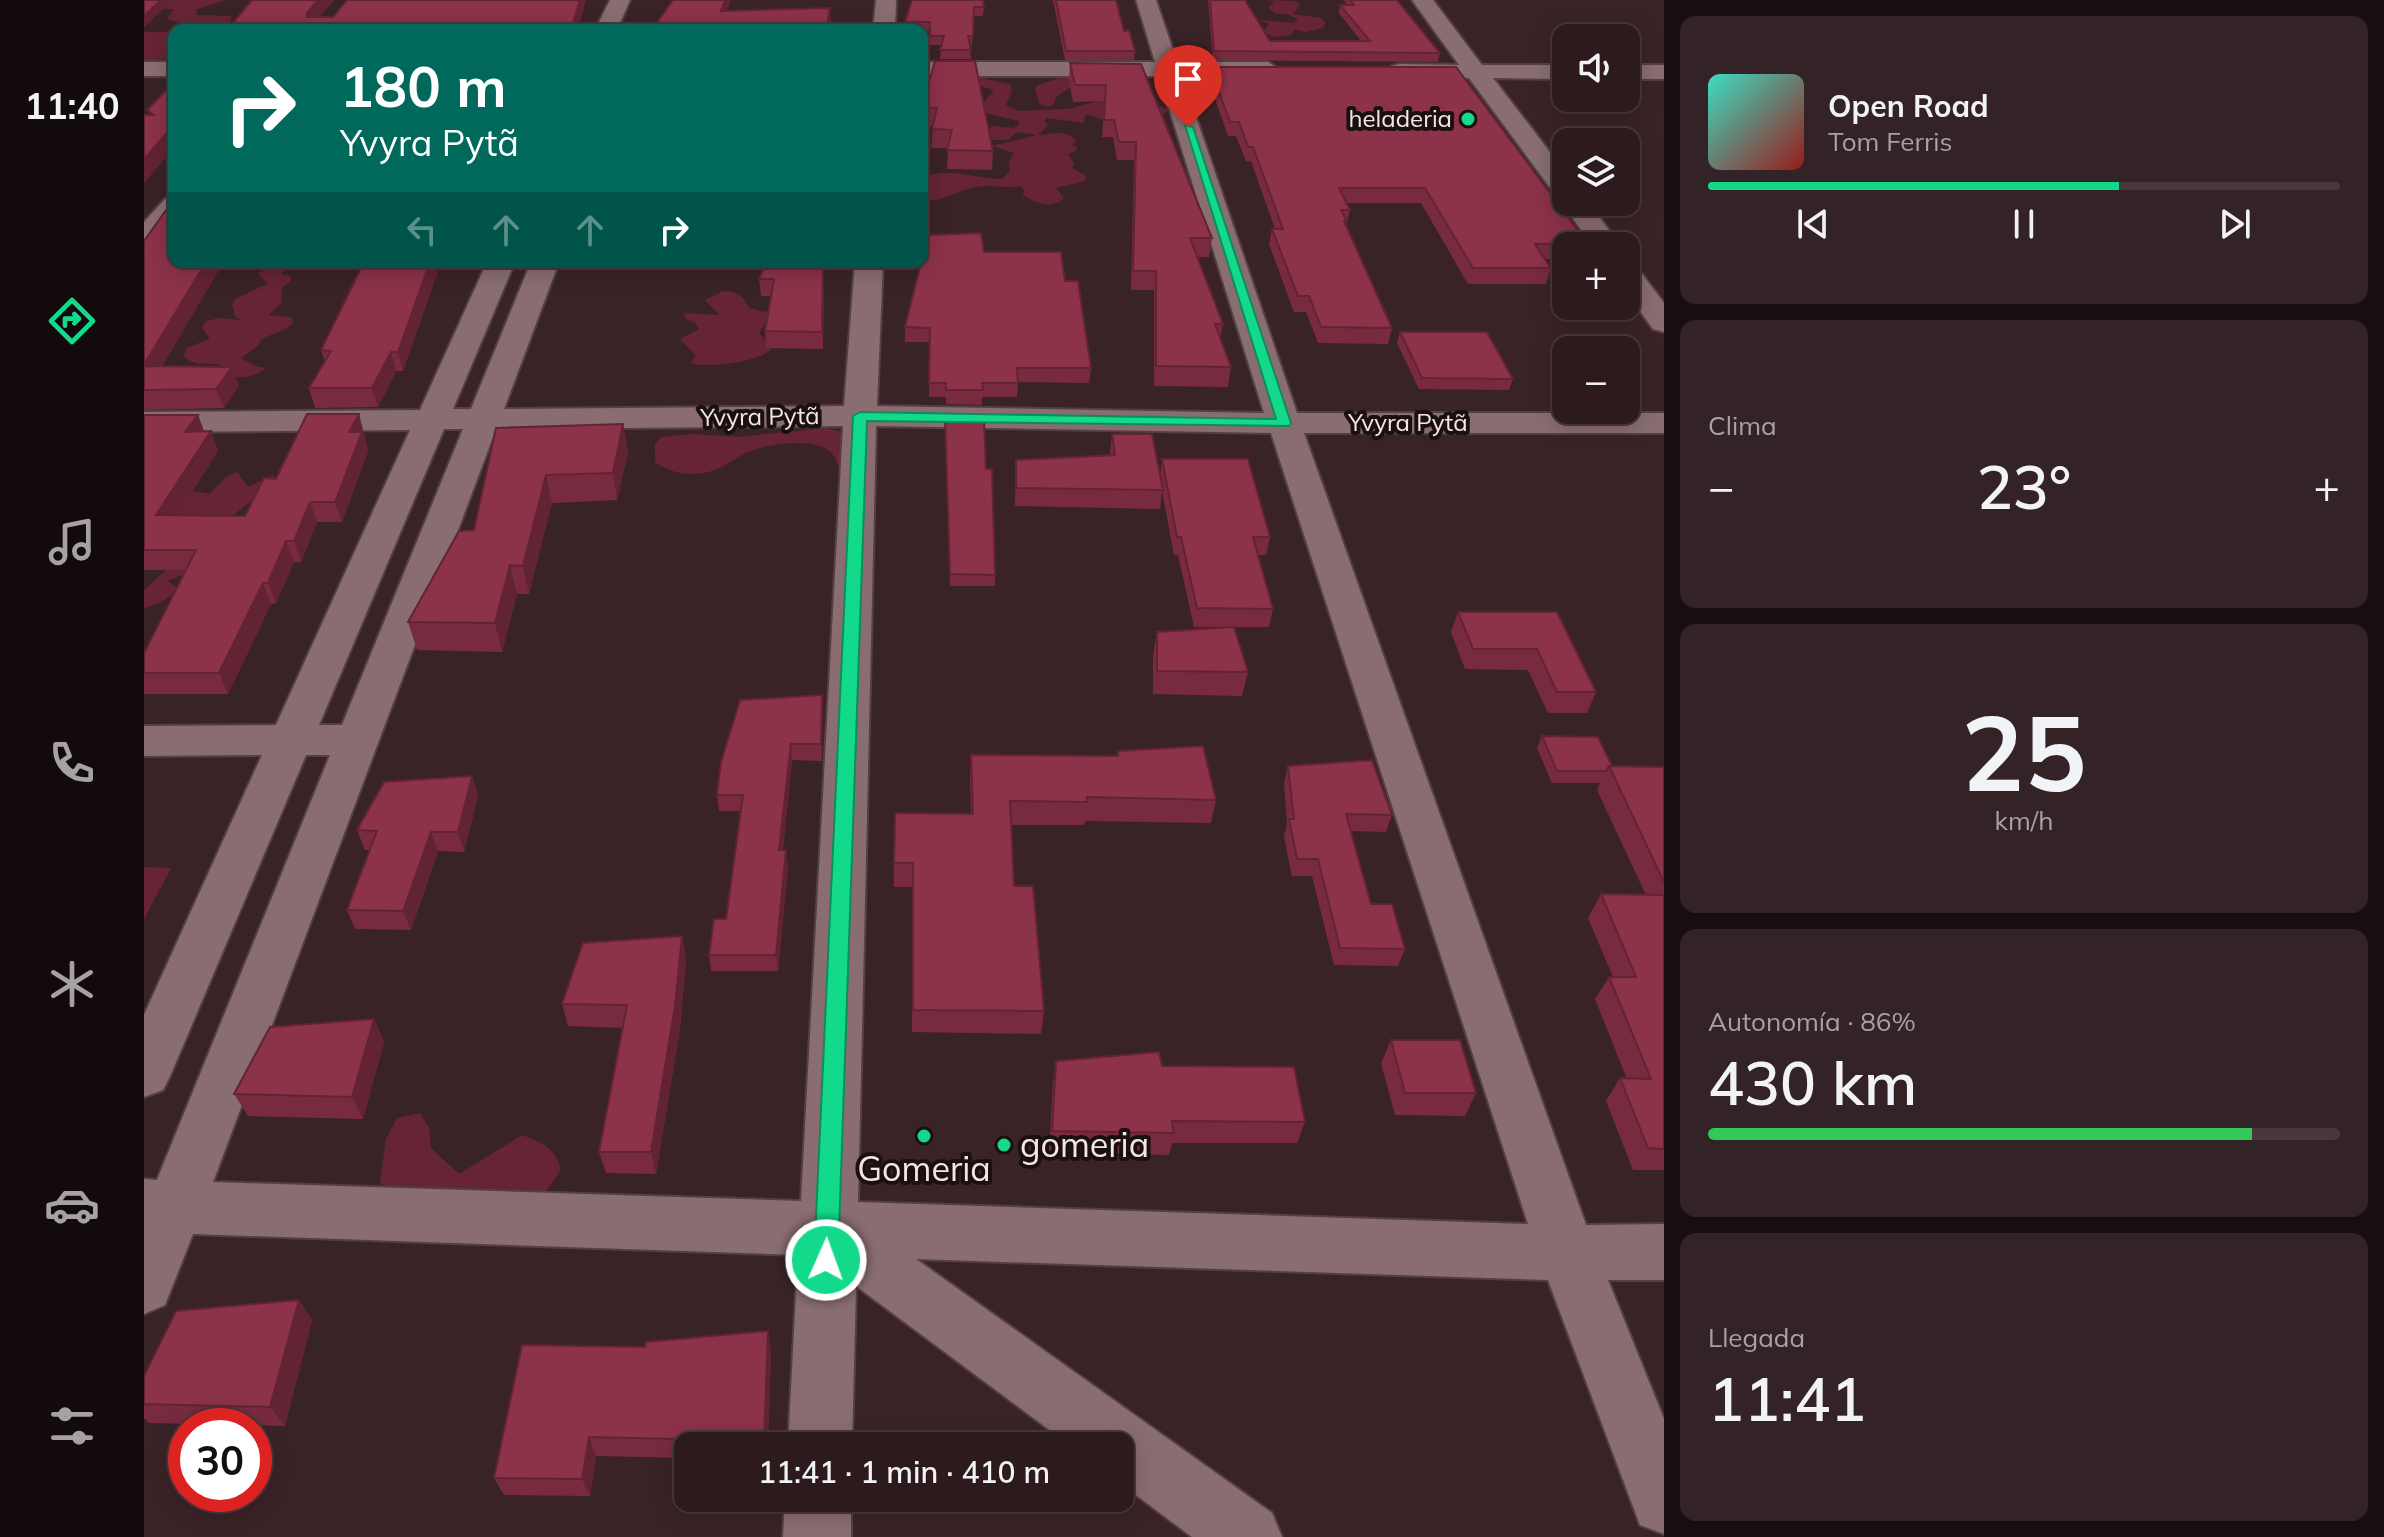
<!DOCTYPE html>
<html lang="es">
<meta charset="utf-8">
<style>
:root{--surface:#2c1a1d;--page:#342326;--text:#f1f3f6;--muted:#a6a1a4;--line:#48383b;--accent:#13d98a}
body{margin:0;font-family:Mulish,sans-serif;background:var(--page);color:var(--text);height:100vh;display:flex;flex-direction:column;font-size:30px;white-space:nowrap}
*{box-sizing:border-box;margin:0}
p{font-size:26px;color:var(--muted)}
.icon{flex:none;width:44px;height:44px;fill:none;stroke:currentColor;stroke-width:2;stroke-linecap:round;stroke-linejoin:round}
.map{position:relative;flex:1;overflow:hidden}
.drawer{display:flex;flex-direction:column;gap:16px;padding:16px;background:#180e10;width:720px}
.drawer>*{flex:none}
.hud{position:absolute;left:24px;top:24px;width:760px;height:244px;border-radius:16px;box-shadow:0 4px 20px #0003,0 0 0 2px var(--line);background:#00695c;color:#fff;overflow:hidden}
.fabs{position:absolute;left:1408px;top:24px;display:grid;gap:16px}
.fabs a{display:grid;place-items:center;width:88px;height:88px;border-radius:16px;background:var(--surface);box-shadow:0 4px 20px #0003,0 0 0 2px var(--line);font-size:40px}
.speed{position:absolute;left:24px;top:1408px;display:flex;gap:16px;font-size:40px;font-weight:700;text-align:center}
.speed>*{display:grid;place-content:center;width:104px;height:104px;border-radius:50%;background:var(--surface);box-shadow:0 4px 20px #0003,0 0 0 2px var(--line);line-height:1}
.speed .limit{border:12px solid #d22;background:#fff;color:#111}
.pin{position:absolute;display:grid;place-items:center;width:68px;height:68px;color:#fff;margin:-82px -34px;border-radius:50% 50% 50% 0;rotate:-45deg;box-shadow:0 0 8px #0007}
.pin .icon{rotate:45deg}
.me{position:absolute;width:88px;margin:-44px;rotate:2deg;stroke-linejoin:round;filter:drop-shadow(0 0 6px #0008)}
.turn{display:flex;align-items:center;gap:28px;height:168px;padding:0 40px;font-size:36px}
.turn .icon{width:104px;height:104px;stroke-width:2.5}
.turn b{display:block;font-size:56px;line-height:68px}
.lanes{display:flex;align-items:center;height:76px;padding:0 40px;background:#0003;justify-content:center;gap:40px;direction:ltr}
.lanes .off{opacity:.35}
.big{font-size:60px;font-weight:600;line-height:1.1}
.drawer .widget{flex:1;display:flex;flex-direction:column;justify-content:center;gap:12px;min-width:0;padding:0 28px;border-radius:16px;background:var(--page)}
.drawer .dial{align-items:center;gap:0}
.dial b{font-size:104px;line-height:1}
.song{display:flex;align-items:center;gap:24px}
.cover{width:96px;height:96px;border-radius:12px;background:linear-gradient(135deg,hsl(170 70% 55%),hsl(0 70% 35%))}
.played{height:8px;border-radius:4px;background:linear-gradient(90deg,var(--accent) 65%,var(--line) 65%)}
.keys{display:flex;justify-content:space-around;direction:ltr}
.heat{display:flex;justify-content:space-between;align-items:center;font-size:44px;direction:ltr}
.charge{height:12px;border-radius:6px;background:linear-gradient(90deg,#34c759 86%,var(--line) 0)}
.trip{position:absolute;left:530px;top:1432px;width:460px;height:80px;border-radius:16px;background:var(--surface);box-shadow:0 4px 20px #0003,0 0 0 2px var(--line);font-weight:600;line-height:80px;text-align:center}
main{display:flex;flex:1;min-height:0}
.menu{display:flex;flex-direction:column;width:144px;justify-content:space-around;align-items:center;background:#120a0c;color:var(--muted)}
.menu .icon{width:56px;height:56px}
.menu .selected{color:var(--accent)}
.menu b{font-size:36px;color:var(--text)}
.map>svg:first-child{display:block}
</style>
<main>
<nav class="menu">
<b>11:40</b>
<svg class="icon selected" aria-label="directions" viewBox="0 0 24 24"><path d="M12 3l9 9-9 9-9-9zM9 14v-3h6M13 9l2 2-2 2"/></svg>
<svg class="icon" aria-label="music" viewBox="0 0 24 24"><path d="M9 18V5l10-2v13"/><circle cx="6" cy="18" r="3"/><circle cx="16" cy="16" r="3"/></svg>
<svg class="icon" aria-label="phone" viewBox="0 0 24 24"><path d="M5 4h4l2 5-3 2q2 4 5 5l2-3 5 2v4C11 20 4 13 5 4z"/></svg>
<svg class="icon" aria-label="climate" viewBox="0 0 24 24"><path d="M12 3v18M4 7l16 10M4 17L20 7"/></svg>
<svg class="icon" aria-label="car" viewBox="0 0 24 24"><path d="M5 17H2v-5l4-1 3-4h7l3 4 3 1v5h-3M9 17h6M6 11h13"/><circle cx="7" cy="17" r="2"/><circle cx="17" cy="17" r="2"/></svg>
<svg class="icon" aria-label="filters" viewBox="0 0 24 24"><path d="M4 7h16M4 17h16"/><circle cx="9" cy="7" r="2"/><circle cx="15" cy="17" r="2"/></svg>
</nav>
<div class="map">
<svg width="1520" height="1537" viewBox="0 0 1520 1537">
<rect width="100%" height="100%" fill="#3a2327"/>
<g fill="#672435">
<path d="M23,0H81L51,10L54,15L87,16V21L64,30H40L43,25L23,19L30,9H15Z"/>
<path d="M1121,0L1151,1L1156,5L1149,14L1177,18L1181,22L1179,28L1162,32L1150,29L1148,35L1128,37L1119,31L1125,24L1115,20L1149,23L1154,19L1143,14H1132L1124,8L1130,2Z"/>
<path d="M0,32H27L30,57L0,62Z"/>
<path d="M930,73L1025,110C1014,121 983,121 967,121C958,121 951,115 941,115L940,123L903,118L900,121L904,125L894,135C910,135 919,128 932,141L927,145L933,147L932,151L924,154L930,163L928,168L942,176L941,181L912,188L920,198C907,210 892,203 879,195L880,190L877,186C862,189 848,184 833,187C812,190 800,203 778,200V186L783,180L781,176C809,167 832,179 859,179L866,171L865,162L870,153L848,146L893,135L873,132L864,140H845L839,133L849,126L869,128L875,125L874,121L842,113L838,105L850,90L836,86L832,77L866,84L868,91L862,105L875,111L924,109L954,101L944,91L926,88L912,97L910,104L904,107L895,104L891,89L894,85Z"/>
<path d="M145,262L137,274L147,276L146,282L138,287L137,304L124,315L147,317L149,323L142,329L117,339L115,345L97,358L111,366L122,368C106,382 88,377 69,372L76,365C62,362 49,368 40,355L42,348L66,339L58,328L62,321L76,318L96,320L91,316L88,305L91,299L123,284L114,273L134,264Z"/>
<path d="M579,291C593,292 599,295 605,308L627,313L615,333L628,348C620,361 561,369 547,363L552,356L536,339L555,329L551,323L542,319L540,313L575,315L561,300Z"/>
<path d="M681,428L708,434L702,465H693C690,433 625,443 604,452C588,459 577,471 559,473C540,476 526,472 511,462V444L517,437L549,434L593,437Z"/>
<path d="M93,472L104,487L129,475L130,483L87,517L45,572L24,581L33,587C27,600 12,604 0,608V590L26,566L27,526L39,489L66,494L81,478Z"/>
<path d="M0,867L27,868L0,919Z"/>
<path d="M276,1113L285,1128L287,1148L315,1174L378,1135C397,1142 413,1149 417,1170L402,1191L377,1206L252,1195L236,1182L242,1139L253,1118Z"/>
</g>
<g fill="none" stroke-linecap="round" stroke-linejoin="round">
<defs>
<g id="minor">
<path d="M466,0H486L473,30H451Z"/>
<path d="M732,0H752L751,30H729Z"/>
<path d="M992,0H1012L1033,62H1124L1135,69L1124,76H1038L1153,413H1520V433H1160L1442,1225L1520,1224V1280H1464L1520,1419V1534L1496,1525L1404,1280L772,1259L1128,1513L1138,1537H1048L976,1483V1446H927L712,1286L708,1446H644L654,1255L49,1234L21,1305L0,1314V1179L13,1180L186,755H162L27,1074L19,1090L0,1097V1015L118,755L0,756V726L132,725L266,430L0,432V412L276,410L343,262H371L309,409H327L387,262H415L360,409L700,406L711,262H739L733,406L1120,413L1015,76H778V62H1011ZM699,426L657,1201L69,1182L352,429ZM732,426L1127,433L1384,1224L714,1202ZM300,429H319L198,725H175Z"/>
<path d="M1268,0H1289L1338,65H1422V79L1349,78L1422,173V202H1444L1477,246H1449L1417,202L1419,198L1413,197L1325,78L1248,76L1245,71L1248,66L1256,64L1315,65Z"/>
<rect x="0" y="62" width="30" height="14"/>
<rect x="1482" y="65" width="38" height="14"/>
<path d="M30,197V222L10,245L0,247V222L21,199Z"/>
<path d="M1482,263L1492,266L1520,303V332L1509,329L1482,292Z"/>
<path d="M641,1498H707V1537H639Z"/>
</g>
</defs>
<use href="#minor" stroke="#534044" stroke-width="4"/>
<use href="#minor" fill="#896d71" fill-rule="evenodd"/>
</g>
<g fill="#782b3f">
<path d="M768,0L840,7L839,16H830L828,45H826L827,59H796L798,45H786V31L761,30V22Z"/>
<path d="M909,0H972L980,31L991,51L990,60H921Z"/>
<path d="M1064,0H1101L1126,41H1217L1195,13L1196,5H1203L1200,0H1253L1296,53L1294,62L1069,60Z"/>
<path d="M831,61L849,151L848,170L803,169L804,148H787L789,126H778V107Z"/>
<path d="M926,63L997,64L1068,238L1065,257H1053L1079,324L1076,339L1087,367L1084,387L1010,386V290H987L990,160H973L969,137H958L961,101L929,102L925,80Z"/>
<path d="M1066,67L1444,244V246H1422V259H1401L1407,268L1402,284H1324L1277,203H1202L1206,210L1202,226L1248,328L1244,344L1174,343L1162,312H1150L1125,244L1128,229H1131L1107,161H1102L1092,136H1084L1064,80Z"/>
<path d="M0,241L30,262H102L98,268H76L18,366L95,386L80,408L0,410Z"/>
<path d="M840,252L921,281L947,368L945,383L874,382L873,397H838V405L802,404V397H785V342H761V327Z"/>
<path d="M220,262H307L305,268H295L259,371H252L234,407L171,408L165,388L181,362L177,350Z"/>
<path d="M680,262L679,349L622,348L621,331L627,296H617L615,279Z"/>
<path d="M1256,332L1369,379L1365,390L1275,389L1253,343Z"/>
<path d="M215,414L224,451L198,522H173L157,562H150L132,603L127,604L84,694H0V653L42,570H0V415H54L60,431H67L74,451L33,515L101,516L132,479Z"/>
<path d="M801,419L842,469L851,575V586H806Z"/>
<path d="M479,424L484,452L473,500L408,503L385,594H373L358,652L273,650L264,622L330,530L352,428Z"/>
<path d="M968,434L1016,476L1018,459L1126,537L1122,555H1114L1129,609L1125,627H1050L1034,555H1030L1018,491L1016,509L871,506L872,460L966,455Z"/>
<path d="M1314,612H1413L1452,692L1443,713H1404L1384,670L1321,669L1307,632Z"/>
<path d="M1013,632L1104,672L1098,696L1009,694V655Z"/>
<path d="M678,695V761L648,760L639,850L644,867L634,971H567L565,955L582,919L597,811H575L573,795Z"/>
<path d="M1398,736L1468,766L1520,767V1170H1489L1462,1101L1476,1078L1483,1079L1451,999L1465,977H1469L1444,918L1457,894L1502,895L1453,790L1456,783H1408L1393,748Z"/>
<path d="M827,755L1072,800L1067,823L941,821L940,825H867L870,886L900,1011L897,1034L768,1032L769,887H750V863L827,814L826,778Z"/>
<path d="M1144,766L1248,815L1242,832L1207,831L1227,904L1261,949L1254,966L1190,965L1168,876H1148L1140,837L1143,824L1140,783Z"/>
<path d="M328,776L334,796L320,852L294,851L267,930L211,929L203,910L226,850H221L213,830Z"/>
<path d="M538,936L542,959L536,1029L512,1174L462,1173L455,1152L479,1028L424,1026L418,1004Z"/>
<path d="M230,1019L240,1042L219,1119L104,1116L90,1094Z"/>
<path d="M1247,1040L1332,1093L1321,1116L1251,1115L1237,1063Z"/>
<path d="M912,1061L1018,1066L1161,1122L1153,1143H1028L1025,1155L905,1152L909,1083Z"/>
<path d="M155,1300L168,1320L141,1426L5,1423L0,1418V1376Z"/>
<path d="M627,1351L624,1446H544V1458L452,1456L446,1496L360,1495L350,1478Z"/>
</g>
<g fill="#622333">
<path d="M17,0H28L0,28V16Z"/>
<path d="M174,0H190L167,28L163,13Z"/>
<path d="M436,0H442L434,30H427Z"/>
<path d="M581,0H587L578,25L577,11Z"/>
<path d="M686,8L687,21L685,30H682Z"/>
<path d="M27,128L30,136V148L0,183V159Z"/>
<path d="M62,262H74L76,268L7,385L0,368V365Z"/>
<path d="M286,262H294L295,268L259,371L254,352Z"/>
<path d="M679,262H680L679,349L678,332Z"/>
<path d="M247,352L252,371L234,407L228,388Z"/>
<path d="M88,367L95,386L80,408L72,389Z"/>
<path d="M215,414L224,451L198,522L191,502L205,432Z"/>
<path d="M54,415L61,435L41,432Z"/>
<path d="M479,424L484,452L473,500L469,473Z"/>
<path d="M67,431L74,451L21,535L12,515Z"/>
<path d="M402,475L408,503L385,594L379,566Z"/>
<path d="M166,502L173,522L157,562L150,541Z"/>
<path d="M142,541L150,562L132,603L124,583Z"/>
<path d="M366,565L373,594L358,652L351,623Z"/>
<path d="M119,583L127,604L84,694L75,673Z"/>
<path d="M678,695L679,711L678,761L677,744Z"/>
<path d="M647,744L648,760L637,867L635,850Z"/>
<path d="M328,776L334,796L320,852L314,832Z"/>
<path d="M287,832L294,851L267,930L259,911Z"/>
<path d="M642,850L644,867L634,971L632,955Z"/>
<path d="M538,936L542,959L536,1029L512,1174L507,1152Z"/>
<path d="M230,1019L240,1042L219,1119L208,1097Z"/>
<path d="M155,1300L168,1320L141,1426L126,1407Z"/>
<path d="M624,1331L627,1351L624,1446H621Z"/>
<path d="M445,1437L452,1456L446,1496L438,1479Z"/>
</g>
<g fill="#8c3249" stroke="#622333" stroke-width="2">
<path d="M0,0H17L0,16Z"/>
<path d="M108,0H174L163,13V17H189L203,0H436L427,30H83Z"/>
<path d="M529,0H581L577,11L686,8L682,30H508Z"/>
<path d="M768,0H839L840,7H830L829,36H824L827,50H796L800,36H786V22H761Z"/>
<path d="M912,0H972L980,31L985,30L991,51H922Z"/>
<path d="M1066,0H1101L1126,41H1226L1196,5H1210L1206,0H1253L1296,53L1070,51Z"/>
<path d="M791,61H831L849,151L803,150L808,130L788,129L793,108L778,107Z"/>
<path d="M926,63L997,64L1068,238H1046L1079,324H1071L1087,367L1012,366V271H989L992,142H975L970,120H960L962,85H931Z"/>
<path d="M1066,67H1312L1444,244H1391L1407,268H1329L1281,188H1195L1206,210H1197L1203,221H1200L1248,328L1177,327L1165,296H1154L1128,229H1139L1109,147H1104L1095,122H1086Z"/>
<path d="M30,82V130L27,128L0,159V115H10L3,110Z"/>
<path d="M30,199V262H62L0,365V241Z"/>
<path d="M837,233L840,252H917L921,281H934L947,368H873L874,383H838L839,390H802V383H785L786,328L761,327L784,235Z"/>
<path d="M220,262H286L254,352H247L228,388H165L187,351L177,350Z"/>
<path d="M623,262H679L678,332L621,331L630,279H615Z"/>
<path d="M1256,332H1343L1369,379L1278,378Z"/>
<path d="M0,366L88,367L72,389L0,390Z"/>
<path d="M163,414H215L205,432H218L191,502H166L150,541H142L124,583H119L75,673H0V653L52,550H0V415H54L41,432L67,431L12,515L101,516L120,478L132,479Z"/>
<path d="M801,419L840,420L842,469H848L851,575L806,574Z"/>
<path d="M479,424L469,473L402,475L379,566L366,565L351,623L264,622L315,531L330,530L352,428Z"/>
<path d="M968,434H1008L1019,490L872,488V460L971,455Z"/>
<path d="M1018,459H1104L1126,537H1109L1129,609L1053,608L1037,537H1033Z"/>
<path d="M1314,612H1413L1452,692H1413L1393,649H1329Z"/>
<path d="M1090,627L1104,672L1013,671V632Z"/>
<path d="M678,695L677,744H647L635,850H642L632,955H565L570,919H582L599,795H573L577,762L596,700Z"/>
<path d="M1398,736L1454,737L1468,766H1465L1462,771H1413Z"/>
<path d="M1059,746L1072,800L943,797V802L866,801L870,886H889L900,1011L769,1010V863H750L751,813L829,814L827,755L974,756V751Z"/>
<path d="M1228,760L1248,815L1202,814L1227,904H1248L1261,949L1196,948L1174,859H1153L1145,819H1150L1144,766Z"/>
<path d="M1465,766L1520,767V882Z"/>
<path d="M328,776L314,832H287L259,911L203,910L233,831L213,830L240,782Z"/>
<path d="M1457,894L1520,895V1149L1504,1148L1476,1078L1507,1079L1465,977H1492Z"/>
<path d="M538,936L531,1006L507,1152H455L483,1005L418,1004L439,943Z"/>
<path d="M230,1019L208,1097L90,1094L126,1027Z"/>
<path d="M1247,1040H1316L1332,1093H1261Z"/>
<path d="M1015,1052L1018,1066L1150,1067L1161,1122L1028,1121L1030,1133L908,1131L912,1061Z"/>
<path d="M155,1300L126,1407L0,1404V1376L32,1311Z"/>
<path d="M624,1331L620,1441L445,1437L438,1479L350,1478L378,1345L501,1347L502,1342Z"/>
</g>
<path fill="#13d98a" stroke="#0c8d5a" stroke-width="2" d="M1041,125L1049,127L1147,423L1145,426L723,421L694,1260L690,1268L682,1271L673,1268L670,1260L709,416L716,412L1132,419Z"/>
<g fill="#13d98a" stroke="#1a1012" stroke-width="3">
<circle cx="1324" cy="119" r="8"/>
<circle cx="780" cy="1136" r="8"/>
<circle cx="860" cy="1145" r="8"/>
</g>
<g text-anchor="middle" stroke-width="8" stroke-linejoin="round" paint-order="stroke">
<g font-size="24" fill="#f5e5e7" stroke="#1a1012" text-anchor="end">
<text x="1308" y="127">heladeria</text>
</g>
<g font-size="24" fill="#f5e5e7" stroke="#1a1012">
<text transform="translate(616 417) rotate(-1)" y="8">Yvyra Pytã</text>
<text x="1264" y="431">Yvyra Pytã</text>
</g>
<g font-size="34" fill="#f5e5e7" stroke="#1a1012" text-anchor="start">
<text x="876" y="1157">gomeria</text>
<text x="780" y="1181" text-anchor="middle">Gomeria</text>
</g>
</g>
</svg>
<div class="fabs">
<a><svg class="icon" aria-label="sound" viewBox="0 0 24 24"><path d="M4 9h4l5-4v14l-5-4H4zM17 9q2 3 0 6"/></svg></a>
<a><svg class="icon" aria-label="layers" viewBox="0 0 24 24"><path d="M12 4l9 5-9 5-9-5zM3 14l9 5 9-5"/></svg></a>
<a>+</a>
<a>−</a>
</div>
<div class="speed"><div class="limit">30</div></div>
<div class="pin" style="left:1044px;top:127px;background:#d93025"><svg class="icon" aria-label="arrive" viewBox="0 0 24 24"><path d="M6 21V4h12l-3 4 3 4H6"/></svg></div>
<svg class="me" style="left:682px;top:1260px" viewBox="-20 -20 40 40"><circle r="17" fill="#13d98a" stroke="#fff" stroke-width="3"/><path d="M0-11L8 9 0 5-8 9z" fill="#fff"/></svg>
<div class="trip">11:41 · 1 min · 410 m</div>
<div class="hud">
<div class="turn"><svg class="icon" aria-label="right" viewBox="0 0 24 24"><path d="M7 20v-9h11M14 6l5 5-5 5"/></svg><div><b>180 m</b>Yvyra Pytã</div></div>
<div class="lanes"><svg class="icon off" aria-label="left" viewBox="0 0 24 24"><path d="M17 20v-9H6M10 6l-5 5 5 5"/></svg><svg class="icon off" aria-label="ahead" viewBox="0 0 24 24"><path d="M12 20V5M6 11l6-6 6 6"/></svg><svg class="icon off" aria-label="ahead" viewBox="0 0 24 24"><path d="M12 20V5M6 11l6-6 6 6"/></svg><svg class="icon" aria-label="right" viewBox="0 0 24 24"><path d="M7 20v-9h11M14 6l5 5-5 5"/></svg></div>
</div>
</div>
<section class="drawer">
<div class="widget">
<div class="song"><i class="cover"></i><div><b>Open Road</b><p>Tom Ferris</p></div></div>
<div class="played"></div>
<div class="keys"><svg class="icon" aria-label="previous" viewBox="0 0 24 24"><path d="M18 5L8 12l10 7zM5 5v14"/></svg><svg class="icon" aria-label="pause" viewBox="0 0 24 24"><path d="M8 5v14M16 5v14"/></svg><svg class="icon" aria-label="next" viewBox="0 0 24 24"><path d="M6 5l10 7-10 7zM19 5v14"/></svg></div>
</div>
<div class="widget"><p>Clima</p>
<div class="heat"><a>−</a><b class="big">23°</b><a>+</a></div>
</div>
<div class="widget dial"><b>25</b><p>km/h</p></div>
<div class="widget"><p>Autonomía · 86%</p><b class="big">430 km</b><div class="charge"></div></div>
<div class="widget"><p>Llegada</p><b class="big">11:41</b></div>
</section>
</main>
